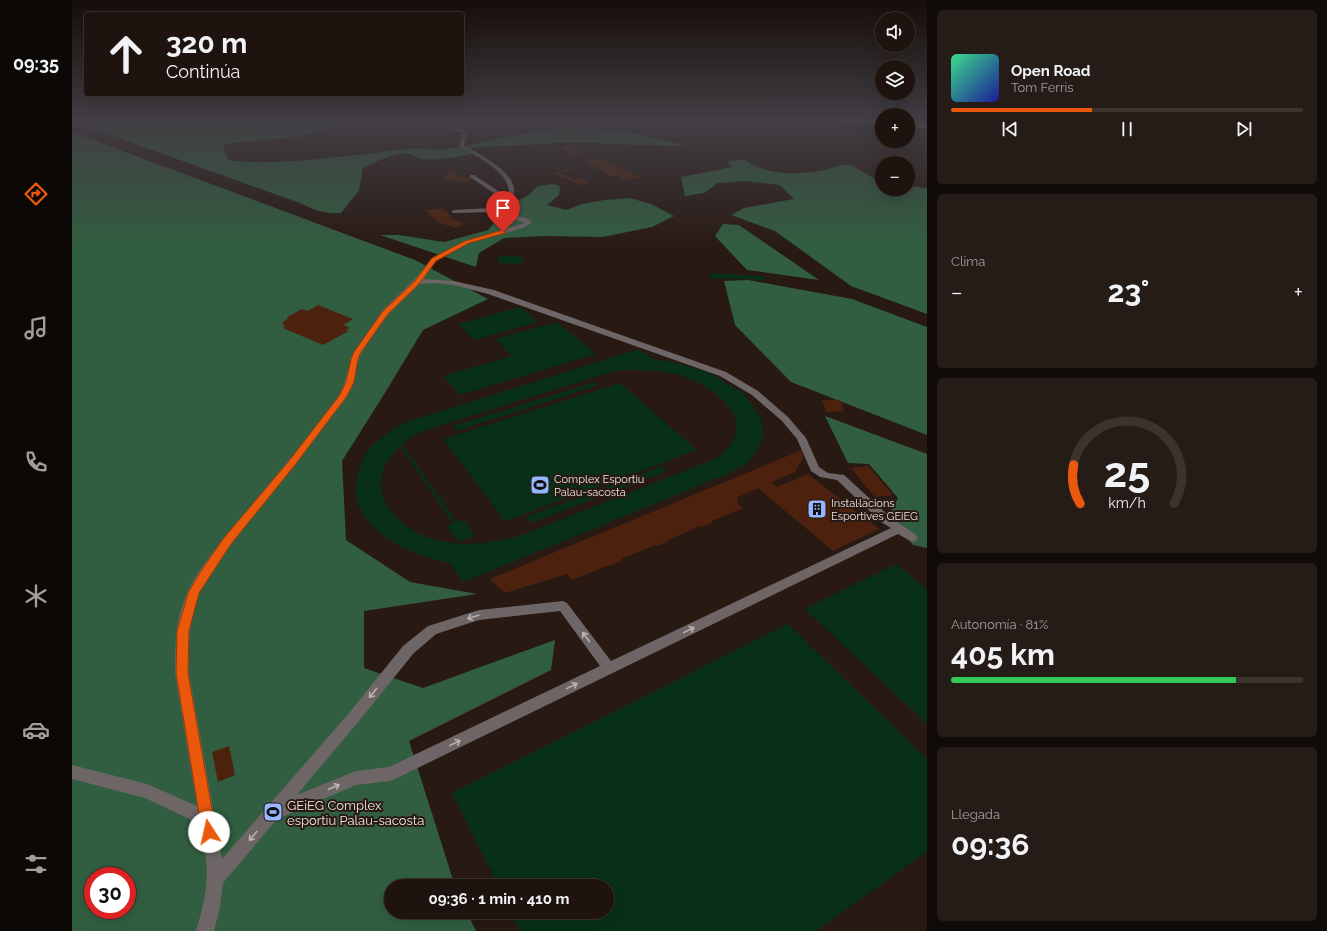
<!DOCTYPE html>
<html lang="es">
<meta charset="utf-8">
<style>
:root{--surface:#1e130e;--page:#261c17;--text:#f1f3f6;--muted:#a19e9e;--line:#3c322e;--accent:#ea580c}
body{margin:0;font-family:Raleway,sans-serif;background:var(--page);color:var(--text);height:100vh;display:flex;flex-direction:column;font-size:15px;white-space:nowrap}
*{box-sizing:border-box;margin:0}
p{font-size:13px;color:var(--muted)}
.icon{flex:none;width:22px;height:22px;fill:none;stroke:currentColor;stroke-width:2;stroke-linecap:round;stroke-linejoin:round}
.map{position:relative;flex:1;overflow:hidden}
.drawer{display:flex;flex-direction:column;gap:10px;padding:10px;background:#100a08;width:400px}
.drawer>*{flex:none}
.banner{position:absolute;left:12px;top:12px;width:380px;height:84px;border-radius:4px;box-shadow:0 4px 16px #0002,0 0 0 1px var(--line);background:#1e130e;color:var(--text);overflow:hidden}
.buttons{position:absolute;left:803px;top:12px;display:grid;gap:8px}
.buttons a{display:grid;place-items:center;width:40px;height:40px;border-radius:50%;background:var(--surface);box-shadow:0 4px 16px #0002,0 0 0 1px var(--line);font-size:20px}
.speed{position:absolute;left:12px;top:867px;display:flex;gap:8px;font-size:20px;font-weight:700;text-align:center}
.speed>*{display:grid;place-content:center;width:52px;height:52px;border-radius:50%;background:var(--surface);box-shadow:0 4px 16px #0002,0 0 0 1px var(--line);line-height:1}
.speed .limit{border:6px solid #d22;background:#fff;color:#111}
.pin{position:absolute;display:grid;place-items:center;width:34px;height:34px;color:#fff;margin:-41px -17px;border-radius:50% 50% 50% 0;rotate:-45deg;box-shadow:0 0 4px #0007}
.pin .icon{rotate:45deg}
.me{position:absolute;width:44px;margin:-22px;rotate:350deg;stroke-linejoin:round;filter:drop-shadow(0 0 3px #0008)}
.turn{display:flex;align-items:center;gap:14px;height:84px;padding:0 16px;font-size:18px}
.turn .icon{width:52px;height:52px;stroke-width:2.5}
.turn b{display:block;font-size:28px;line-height:34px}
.big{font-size:30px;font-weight:700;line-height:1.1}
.drawer .widget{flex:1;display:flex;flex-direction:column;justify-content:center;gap:6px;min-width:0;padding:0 14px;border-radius:6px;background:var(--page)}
.drawer .dial{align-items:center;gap:0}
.dial svg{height:104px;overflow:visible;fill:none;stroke:var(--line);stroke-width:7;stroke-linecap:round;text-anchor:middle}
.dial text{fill:var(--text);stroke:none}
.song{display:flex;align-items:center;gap:12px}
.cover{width:48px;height:48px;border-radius:6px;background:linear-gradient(135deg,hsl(150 70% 55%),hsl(240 70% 35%))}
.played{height:4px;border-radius:2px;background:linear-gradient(90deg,var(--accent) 40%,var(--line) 40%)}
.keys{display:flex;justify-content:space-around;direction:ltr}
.heat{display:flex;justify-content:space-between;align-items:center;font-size:22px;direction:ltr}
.charge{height:6px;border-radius:3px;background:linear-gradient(90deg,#34c759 81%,var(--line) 0)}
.trip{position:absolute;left:312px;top:879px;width:230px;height:40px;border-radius:20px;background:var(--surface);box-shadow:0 4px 16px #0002,0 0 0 1px var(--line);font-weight:700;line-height:40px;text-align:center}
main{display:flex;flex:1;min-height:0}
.dock{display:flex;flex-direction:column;width:72px;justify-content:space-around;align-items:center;background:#0c0806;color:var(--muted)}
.dock .icon{width:28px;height:28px}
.dock .selected{color:var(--accent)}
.dock b{font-size:18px;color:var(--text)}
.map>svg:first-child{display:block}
</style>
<main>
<nav class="dock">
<b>09:35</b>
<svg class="icon selected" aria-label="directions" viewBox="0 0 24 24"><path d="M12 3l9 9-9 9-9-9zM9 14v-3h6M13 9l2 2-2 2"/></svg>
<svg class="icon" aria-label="music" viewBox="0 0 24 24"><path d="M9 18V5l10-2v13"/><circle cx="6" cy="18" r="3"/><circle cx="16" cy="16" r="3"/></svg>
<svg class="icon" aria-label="phone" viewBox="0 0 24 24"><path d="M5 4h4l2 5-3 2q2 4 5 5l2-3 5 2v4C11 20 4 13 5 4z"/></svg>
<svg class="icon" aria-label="climate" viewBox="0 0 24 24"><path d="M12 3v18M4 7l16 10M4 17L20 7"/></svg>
<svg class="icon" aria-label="car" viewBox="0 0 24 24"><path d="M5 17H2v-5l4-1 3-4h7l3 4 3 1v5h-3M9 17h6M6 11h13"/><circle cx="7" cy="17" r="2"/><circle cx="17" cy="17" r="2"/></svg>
<svg class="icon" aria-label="filters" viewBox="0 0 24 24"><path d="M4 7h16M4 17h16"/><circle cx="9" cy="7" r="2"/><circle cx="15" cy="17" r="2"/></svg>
</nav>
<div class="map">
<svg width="855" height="931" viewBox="0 0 855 931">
<rect width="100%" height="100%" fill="#281913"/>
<g fill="#082f18" fill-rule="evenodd">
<path d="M426,256L451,257L449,264L426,263Z"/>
<path d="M638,273L692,276V280L638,278Z"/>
<path d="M448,307L466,322L402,340L386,324Z"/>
<path d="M485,322L524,354L388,395L371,376L440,356L423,339Z"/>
<path d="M567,349L583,360L597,361L636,372L671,393L681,406L689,419L692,434L687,448L677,462L658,473L391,582L378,563C360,559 342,554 326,545C313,538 293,521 287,507C280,490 286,466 295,452C304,439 321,430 334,422ZM549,370C568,370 586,370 604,374C643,385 694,424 643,459L447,536C424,542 398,546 374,542C326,535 283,488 328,446L381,523L375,526L386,542L403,536L392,520L385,522L330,444L345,434L360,428L536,373Z"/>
<path d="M523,382L527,385L385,431L381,426Z"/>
<path d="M548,383L625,450L433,521L371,439Z"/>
<path d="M590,466L595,471L459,523L454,517Z"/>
<path d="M824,564L855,589V724L733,609Z"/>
<path d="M716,624L855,759V852L744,931H448L438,912H535V886H426L380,793Z"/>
</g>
<g fill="#315e40" fill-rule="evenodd">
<path d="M1,120H286L229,136L152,144L151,147L156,160C184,164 209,162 237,160C269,157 301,153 333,149C347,147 361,151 375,149C413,144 450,131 488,128C531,126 575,135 616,146L568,145L504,142L394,148L402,153C388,157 364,161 349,159C344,158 340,154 335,153C324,153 301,162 291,168L287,190L269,213C253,214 242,210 228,203L27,131Z"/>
<path d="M0,132L343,260L416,299L351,330L311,396L270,461L274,540L338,582L405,594L292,611V668L351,688L483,640L479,670L337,741L383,886H319V912H395L404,931H0ZM21,876H55V910H21Z"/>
<path d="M672,159C694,176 726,175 753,170C760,168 770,164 777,165C785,166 799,179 810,181V189H836V186L855,188V314L779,286L703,231L659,215L672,208L722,199L708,185L672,181L646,183L632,193L613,196L609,177L661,167L654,162Z"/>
<path d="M481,184L488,186L487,195L475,205L494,210L510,204L532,200L558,198L579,204L602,216L580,227L531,237L472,236L432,238L407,253L404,267L308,235H327L372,242L416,230L436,208L444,201L454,197L466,186Z"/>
<path d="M651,224L667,225L747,280L675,270L643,236Z"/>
<path d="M676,280L780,299L855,327V435L719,382L663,325L652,281Z"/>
<path d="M753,416L855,454V548L841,545L817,514L826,498L797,464L776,463Z"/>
</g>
<g fill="#4c220f">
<path d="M288,124L291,125L298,124L304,126L290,129L281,125Z"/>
<path d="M349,142H368L365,146H348Z"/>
<path d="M493,146H500L509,151L505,152L513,155L501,158L492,154L498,153L487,148Z"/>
<path d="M526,158L568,177L554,180L545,176H539L512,161Z"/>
<path d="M497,169L500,170L487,173L502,179L508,178L515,181H512L516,183L510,185L479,173Z"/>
<path d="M378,171L387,172L382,176L400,178L396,182L369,179Z"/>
<path d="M370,208L373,212H375L381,219L392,224L384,228L365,222L353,210Z"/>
<path d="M246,305L281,319L271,325L278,328L274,330L277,331L251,345L211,328L213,327L210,323L216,318L215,317L230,309L236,311Z"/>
<path d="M750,400H768L772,411L754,412Z"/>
<path d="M730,450L731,458L723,472L700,482L705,487L736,474L807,529L761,551L686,488L666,497L665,503L671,508L640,521L641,522L630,527L628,526L596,540L597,541L585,546L584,545L549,559L551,560L538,566L537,565L500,580L495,574L433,593L418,579Z"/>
<path d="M796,466L821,495L803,497L779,468Z"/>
<path d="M157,746L163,775L146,782L140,752Z"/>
</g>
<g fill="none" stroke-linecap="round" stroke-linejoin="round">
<path fill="#6e6566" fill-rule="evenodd" d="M379,120H385L375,126L396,132L392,145C412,157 468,184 428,210L456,219L460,223L451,228L397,243L378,252L364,261L351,279L382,281L422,290L654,372L686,391L716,417L734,438L747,467L756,473L772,475L817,516L844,535L846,538L844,541L840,542L826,534L323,779L318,781L284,785L205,819L151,883L148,907L142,931H124C131,908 137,884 134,861C133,848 130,836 128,824L73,798L0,779V765L75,784L125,806L103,673C103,649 103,624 112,601C124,569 149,543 170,516C201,479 233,442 262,403L270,390L282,352L311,310L342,280L360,259L393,241L453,223L422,212L380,213V211L382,210L419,208L423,194L398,177V175H402L428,192L426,206C460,183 404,156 387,146L391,133L369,126ZM364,283L382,285L416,294L648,376L680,395L710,421L725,439L739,471L748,477L765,480L809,522L819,528L539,661L495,603L491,601L407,610L356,626L331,646L277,713L150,859L117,673L116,653L119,622L123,603L131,585L149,557L273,400C282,386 282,368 290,353C303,327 326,303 347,284ZM488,611L528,666L317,767L284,771L225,795L287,721L341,654L364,634L407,620Z"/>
<g fill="#e2cbce" fill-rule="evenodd">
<path d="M768,120L810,121V125L771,122Z"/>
<path d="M836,123L855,124V128L836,127Z"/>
</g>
</g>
<defs><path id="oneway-shaft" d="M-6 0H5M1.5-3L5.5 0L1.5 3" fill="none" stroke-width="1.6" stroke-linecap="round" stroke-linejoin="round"/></defs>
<g stroke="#bbb1af">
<use href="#oneway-shaft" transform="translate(401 617) rotate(163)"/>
<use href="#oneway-shaft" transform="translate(617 630) rotate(-26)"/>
<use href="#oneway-shaft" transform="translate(514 637) rotate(-127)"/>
<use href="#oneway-shaft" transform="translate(500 686) rotate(-26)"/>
<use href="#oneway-shaft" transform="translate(301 693) rotate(129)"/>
<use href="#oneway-shaft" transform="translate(383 743) rotate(-26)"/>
<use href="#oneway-shaft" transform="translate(262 787) rotate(-23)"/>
<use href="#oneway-shaft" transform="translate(181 836) rotate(131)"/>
</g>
<linearGradient id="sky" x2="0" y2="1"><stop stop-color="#160e0a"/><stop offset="0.48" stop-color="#423e44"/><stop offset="1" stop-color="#423e44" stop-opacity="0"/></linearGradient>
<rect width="855" height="250" fill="url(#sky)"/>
<path fill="#ea580c" stroke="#983908" d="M431,230L434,232L433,233L397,243L364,261L347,284L316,314L289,352L286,359L282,382L275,396L223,465L159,544L127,593L117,631L116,673L144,832L142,837L137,840L132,837L130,832L104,673L105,631L116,593L127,574L151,539L217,461L267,396L274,382L279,359L282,352L311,311L343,281L360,258L393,241Z"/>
<defs>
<symbol id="stadium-square" viewBox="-11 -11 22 22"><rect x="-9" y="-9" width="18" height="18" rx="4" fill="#94b7fd" stroke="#281913"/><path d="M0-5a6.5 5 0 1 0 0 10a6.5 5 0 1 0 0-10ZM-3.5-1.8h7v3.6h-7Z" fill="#111"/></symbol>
<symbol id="building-square" viewBox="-11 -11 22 22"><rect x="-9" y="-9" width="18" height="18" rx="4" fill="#94b7fd" stroke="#281913"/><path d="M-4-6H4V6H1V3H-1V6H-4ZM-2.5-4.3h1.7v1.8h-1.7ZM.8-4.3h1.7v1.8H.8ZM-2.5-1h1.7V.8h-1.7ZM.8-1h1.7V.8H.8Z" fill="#111"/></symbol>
</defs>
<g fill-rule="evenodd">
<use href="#stadium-square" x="457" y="474" width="22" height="22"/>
<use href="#building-square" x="734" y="498" width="22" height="22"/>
<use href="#stadium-square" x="190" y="801" width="22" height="22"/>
</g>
<g text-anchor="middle" stroke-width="4" stroke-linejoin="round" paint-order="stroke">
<g font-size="11" fill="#eee4df" stroke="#281913" text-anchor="start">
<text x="482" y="483">Complex Esportiu<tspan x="482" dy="13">Palau-sacosta</tspan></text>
<text x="759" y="507">Instal·lacions<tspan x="759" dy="13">Esportives GEiEG</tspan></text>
</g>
<g font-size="13" fill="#eee4df" stroke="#281913" text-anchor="start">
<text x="215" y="810">GEiEG Complex<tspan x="215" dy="15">esportiu Palau-sacosta</tspan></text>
</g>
</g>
</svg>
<div class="buttons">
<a><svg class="icon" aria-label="sound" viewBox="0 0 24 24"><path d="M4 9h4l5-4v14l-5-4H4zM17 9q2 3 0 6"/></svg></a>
<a><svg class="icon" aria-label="layers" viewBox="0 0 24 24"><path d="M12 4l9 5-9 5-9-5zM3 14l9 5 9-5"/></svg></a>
<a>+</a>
<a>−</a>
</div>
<div class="speed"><div class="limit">30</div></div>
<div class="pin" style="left:431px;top:232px;background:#d93025"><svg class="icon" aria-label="arrive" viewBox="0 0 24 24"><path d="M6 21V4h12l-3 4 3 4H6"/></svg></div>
<svg class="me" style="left:137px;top:832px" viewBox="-20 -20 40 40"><circle r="19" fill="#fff"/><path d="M0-13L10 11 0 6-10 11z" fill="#ea580c"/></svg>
<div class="trip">09:36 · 1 min · 410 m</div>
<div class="banner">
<div class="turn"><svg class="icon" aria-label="ahead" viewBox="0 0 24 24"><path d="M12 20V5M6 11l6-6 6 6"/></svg><div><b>320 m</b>Continúa</div></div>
</div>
</div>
<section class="drawer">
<div class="widget">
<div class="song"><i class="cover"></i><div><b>Open Road</b><p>Tom Ferris</p></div></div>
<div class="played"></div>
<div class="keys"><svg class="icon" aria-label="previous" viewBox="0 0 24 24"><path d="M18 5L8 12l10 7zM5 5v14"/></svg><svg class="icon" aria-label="pause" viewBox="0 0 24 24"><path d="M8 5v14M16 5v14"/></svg><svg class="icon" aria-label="next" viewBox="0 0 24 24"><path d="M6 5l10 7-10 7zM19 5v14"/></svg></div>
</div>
<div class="widget"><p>Clima</p>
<div class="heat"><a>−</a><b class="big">23°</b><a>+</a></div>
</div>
<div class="widget dial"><svg viewBox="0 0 100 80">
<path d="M14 69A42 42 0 1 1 86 69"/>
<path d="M14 69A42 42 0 0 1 9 39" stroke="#ea580c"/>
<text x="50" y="56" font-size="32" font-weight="700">25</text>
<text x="50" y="72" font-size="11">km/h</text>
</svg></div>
<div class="widget"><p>Autonomía · 81%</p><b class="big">405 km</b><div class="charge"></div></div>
<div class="widget"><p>Llegada</p><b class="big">09:36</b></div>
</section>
</main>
